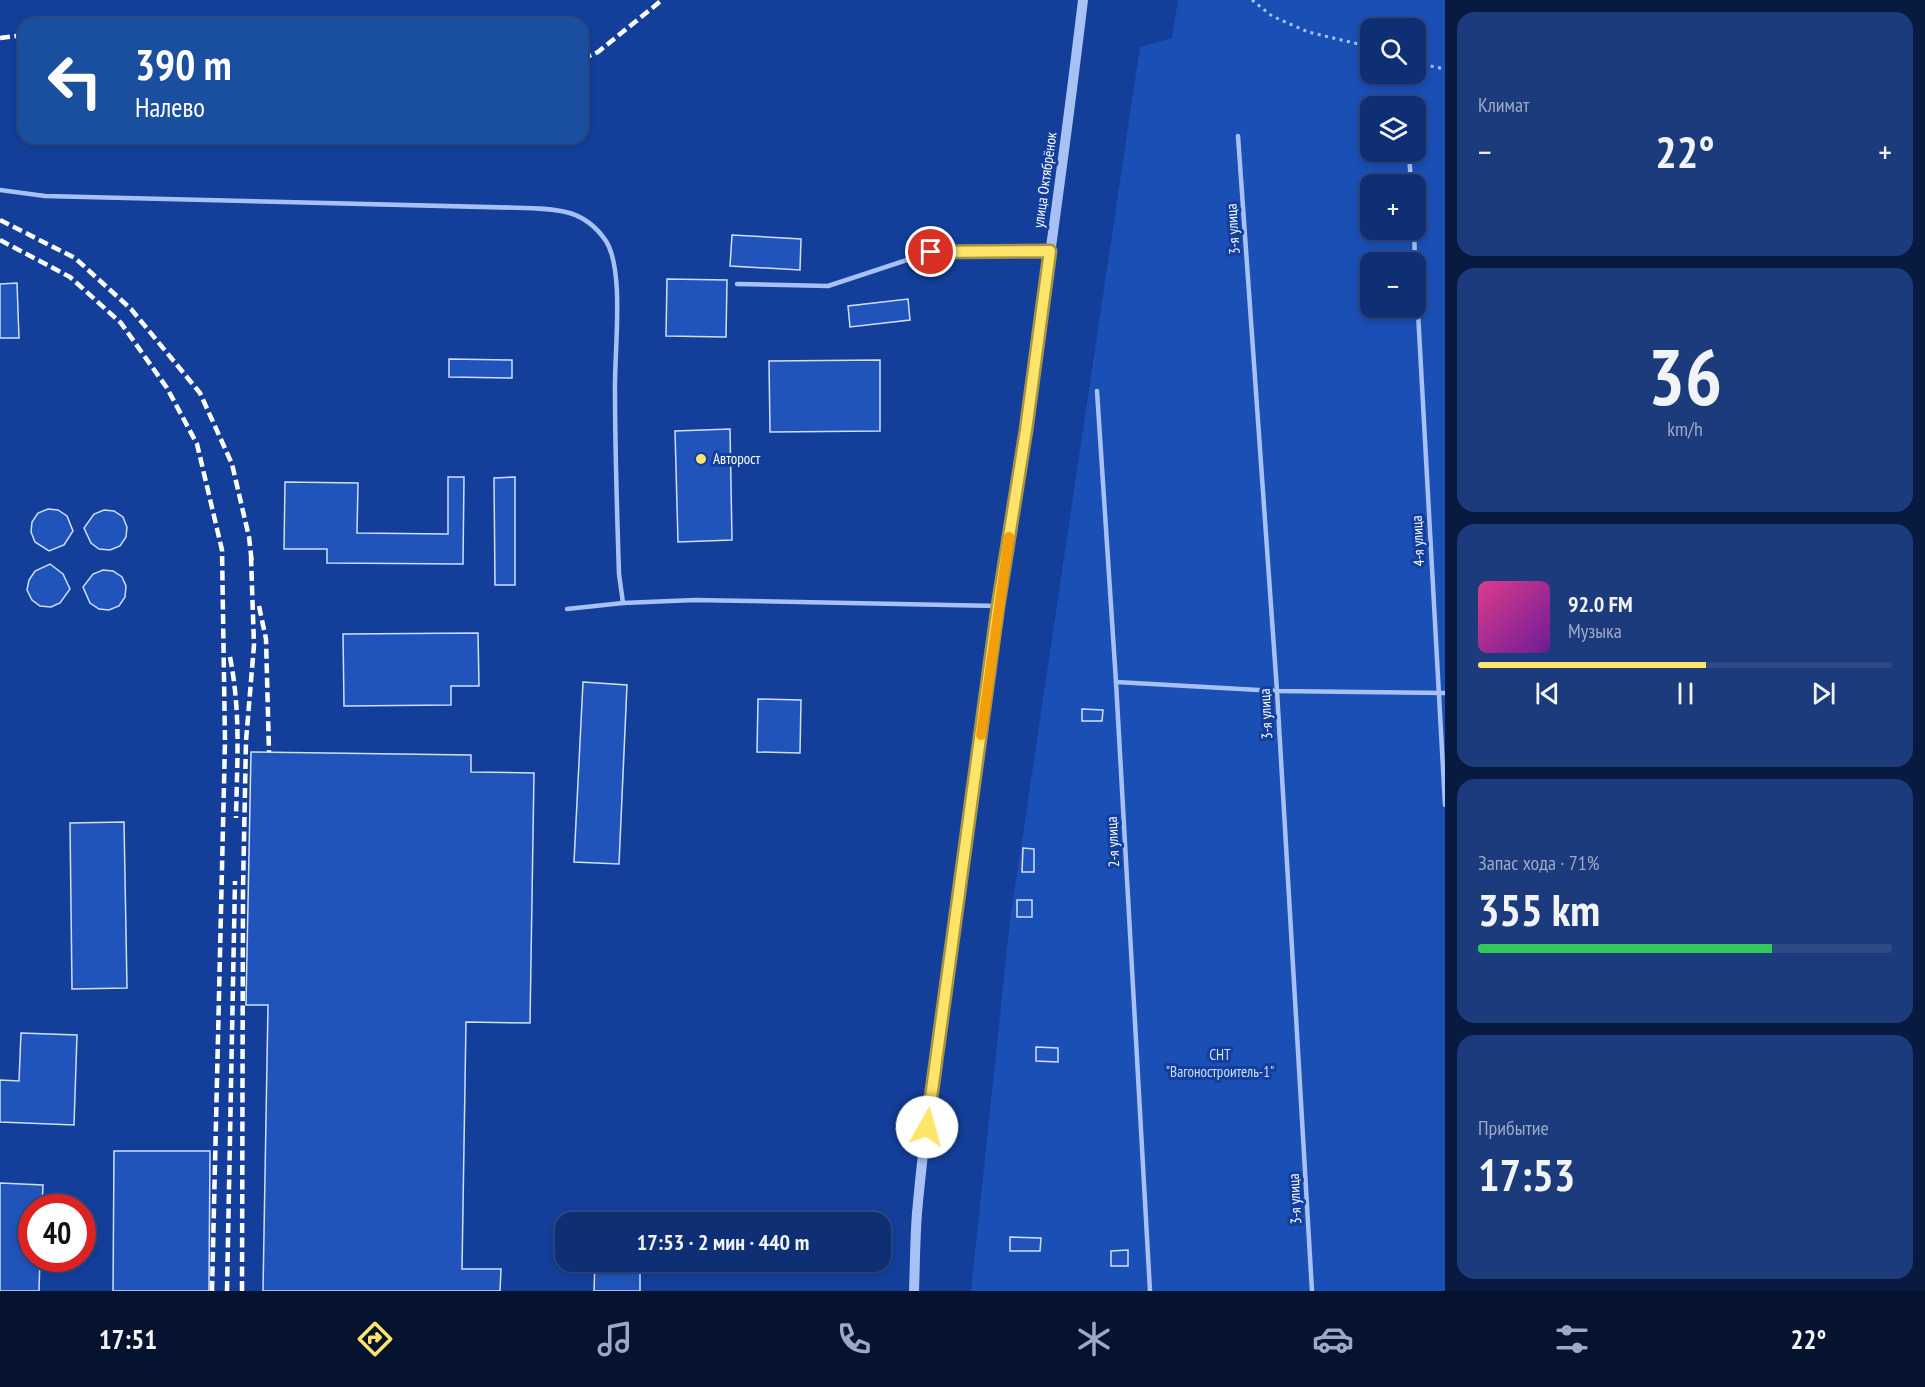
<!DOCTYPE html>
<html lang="ru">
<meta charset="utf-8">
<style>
:root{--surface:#0e2f74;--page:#1c3b7c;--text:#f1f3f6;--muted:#9ba9c5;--line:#2e4a86;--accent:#ffe46a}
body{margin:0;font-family:"PT Sans Narrow",sans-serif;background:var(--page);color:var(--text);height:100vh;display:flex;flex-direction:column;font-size:22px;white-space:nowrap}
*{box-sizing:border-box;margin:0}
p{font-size:20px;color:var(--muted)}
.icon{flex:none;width:33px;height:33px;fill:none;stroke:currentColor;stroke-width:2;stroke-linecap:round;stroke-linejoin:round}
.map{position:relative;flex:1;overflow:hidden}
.side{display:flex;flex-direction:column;gap:12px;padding:12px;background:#081a40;width:480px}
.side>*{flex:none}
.top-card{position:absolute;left:18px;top:18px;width:570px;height:126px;border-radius:18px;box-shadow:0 3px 9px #0003,0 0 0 2px var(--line);background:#1a4fa0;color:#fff;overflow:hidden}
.buttons{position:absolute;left:1360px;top:18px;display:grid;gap:12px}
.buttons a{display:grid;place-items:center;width:66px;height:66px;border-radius:12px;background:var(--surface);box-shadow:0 3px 9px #0003,0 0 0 2px var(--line);font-size:30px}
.speed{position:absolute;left:18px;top:1194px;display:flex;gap:12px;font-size:30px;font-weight:700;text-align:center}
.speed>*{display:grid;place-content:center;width:78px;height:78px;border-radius:50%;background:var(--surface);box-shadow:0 3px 9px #0003,0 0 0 2px var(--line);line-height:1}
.speed .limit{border:9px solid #d22;background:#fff;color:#111}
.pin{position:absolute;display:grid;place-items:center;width:51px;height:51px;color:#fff;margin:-26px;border:3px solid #fff;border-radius:50%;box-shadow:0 2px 6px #0007}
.me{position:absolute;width:66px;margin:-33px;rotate:7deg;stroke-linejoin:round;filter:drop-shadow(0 0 4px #0008)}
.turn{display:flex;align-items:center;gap:21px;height:126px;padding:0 18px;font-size:27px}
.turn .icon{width:78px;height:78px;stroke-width:2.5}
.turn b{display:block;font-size:42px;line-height:51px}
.big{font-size:45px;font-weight:800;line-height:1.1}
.side .card{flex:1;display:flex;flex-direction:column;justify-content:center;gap:9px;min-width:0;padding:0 21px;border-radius:18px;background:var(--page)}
.side .dial{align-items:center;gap:0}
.dial b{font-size:78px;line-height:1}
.song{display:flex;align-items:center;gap:18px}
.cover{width:72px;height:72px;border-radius:9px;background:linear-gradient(135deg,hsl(330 70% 55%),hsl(280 70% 35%))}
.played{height:6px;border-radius:3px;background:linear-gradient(90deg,var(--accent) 55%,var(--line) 55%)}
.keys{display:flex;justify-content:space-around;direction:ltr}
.heat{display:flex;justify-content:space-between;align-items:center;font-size:33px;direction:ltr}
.charge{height:9px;border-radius:4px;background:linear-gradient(90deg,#34c759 71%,var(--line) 0)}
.trip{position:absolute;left:555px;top:1212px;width:336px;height:60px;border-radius:18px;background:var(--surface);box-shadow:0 3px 9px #0003,0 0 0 2px var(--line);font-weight:800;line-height:60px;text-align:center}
.dock{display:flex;height:96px;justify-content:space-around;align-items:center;background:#06132e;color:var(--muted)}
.dock .icon{width:42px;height:42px}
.dock .on{color:var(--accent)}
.dock b{font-size:27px;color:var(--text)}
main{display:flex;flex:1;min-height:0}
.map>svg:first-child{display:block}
</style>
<main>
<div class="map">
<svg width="1445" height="1291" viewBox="0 0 1445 1291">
<rect width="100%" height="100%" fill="#133f9b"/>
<path fill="#1a4fb5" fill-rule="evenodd" d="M1178,0H1445V1291H971L1010,921L1140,47L1172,38ZM1371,28H1416V74H1371ZM1371,106H1416V152H1371ZM1371,184H1416V230H1371ZM1371,262H1416V308H1371Z"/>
<g fill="#2154ba" stroke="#cfdffd" stroke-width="1.5">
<path d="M732,235L801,239L800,270L730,266Z"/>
<path d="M667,279L727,280L726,337L666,336Z"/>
<path d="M17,283L19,338H0V284Z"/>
<path d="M908,299L910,320L850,327L848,306Z"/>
<path d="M449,359L512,360V378L449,377Z"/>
<path d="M880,360V431L770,432L769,361Z"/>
<path d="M730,429L732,540L678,542L675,431Z"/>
<path d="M448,477H464L463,564L327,563V549H284L285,482L358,483L357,533L448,534Z"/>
<path d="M515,477V585H495L494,478Z"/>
<path d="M48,509L58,510L67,516L73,531L64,545L49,551L35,542L31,532L32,522L38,513Z"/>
<path d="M104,510L114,511L123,517L127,527L126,537L120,546L110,550L99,549L91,543L84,528L94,514Z"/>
<path d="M50,564L63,574L70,589L60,603L51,607L40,606L32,600L27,590L29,580L35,571Z"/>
<path d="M103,570L113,571L122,577L126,586L125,597L119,606L109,610L99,609L90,603L83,587L93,574Z"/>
<path d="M478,633L479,686H451V705L344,706L343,634Z"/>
<path d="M583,682L627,685L619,864L574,862Z"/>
<path d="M758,699L801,700L800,753L757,752Z"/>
<path d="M1082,709L1103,710L1102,721H1082Z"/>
<path d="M251,752L471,755V772L534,773L530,1023L466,1022L462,1269H501L500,1291H263L268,1005H246Z"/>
<path d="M124,822L127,988L72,989L70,823Z"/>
<path d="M1023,848L1034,849V872H1022Z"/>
<rect x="1017" y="900" width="15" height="17"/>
<path d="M21,1033L77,1035L74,1125L0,1122V1080L19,1081Z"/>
<path d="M1036,1047L1058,1048V1062L1036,1061Z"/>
<path d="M114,1151H210L209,1291H113Z"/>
<path d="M0,1183L43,1185L42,1208H32V1258H40L39,1291H0Z"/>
<path d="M1010,1237L1041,1238L1040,1251H1010Z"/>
<path d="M1128,1250V1266H1111V1251Z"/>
<path d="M595,1262H640V1291H594Z"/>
</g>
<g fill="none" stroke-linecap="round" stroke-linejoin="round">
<g stroke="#a7c1f4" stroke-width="3" stroke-dasharray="3 4.5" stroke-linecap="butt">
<path d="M1252,0L1272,16L1308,32L1371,47"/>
<path d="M1416,63L1445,69"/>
</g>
<g stroke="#a7c1f4" stroke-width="4.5">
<path d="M1238,136L1277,691L1312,1291"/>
<path d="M1409,152L1411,184"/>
<path d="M0,190L45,196L525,208C559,209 585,210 606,241C625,271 614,354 615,391C615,452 617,513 619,574L623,603L695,600L998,606"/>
<path d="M1414,230L1415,262"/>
<path d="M1416,276L1445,805"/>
<path d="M737,284L828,286L931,252L1050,251"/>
<path d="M1097,391L1116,682L1150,1291"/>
<path d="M567,609L623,603"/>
<path d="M1116,682L1277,691L1445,693"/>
</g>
<path stroke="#a7c1f4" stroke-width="10" d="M914,1291C915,1265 915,1239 917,1213C928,1091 948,970 965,849C1004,566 1049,284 1083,0"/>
<g stroke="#fff" stroke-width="4.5" stroke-dasharray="10 4.5" stroke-linecap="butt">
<path d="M0,38L24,35"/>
<path d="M582,59L598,52L662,0"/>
<path d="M0,220L75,258L131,309L200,393L232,464L249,537L252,564"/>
<path d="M0,240L70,277L121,323L167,388L197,444L222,550L225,742L212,1291"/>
<path d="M259,606L266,639L269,752"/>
<path d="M230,657C241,713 237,762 236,818"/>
<path d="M227,1291L235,881"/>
<path d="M242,1291L243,889L246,741L254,645L251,557"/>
</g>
</g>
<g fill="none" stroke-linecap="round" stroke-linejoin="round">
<defs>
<path id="route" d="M927,1127L998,606L1026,430L1050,251L931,252"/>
</defs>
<use href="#route" stroke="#a69445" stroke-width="15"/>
<use href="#route" stroke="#ffe46a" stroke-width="10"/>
<path stroke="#f59e0b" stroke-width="10" d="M981,735L1009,537"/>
</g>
<circle fill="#ffe46a" stroke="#133f9b" stroke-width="2" cx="701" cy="459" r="6"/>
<g text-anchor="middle" stroke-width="6" stroke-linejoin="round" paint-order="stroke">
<g font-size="15" fill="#fff" stroke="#133f9b">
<text transform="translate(1045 180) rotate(-82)" y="5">улица Октябрёнок</text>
<text transform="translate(1233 229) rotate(-94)" y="5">3-я улица</text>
<text transform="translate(1418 541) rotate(-93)" y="5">4-я улица</text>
<text transform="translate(1266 714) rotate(-93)" y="5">3-я улица</text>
<text transform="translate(1113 842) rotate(-93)" y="5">2-я улица</text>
<text transform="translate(1295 1199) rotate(-93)" y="5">3-я улица</text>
</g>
<g font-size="15" fill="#fff" stroke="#133f9b" text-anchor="start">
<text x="713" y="464">Авторост</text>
</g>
<g font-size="15" fill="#cfdffd" stroke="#133f9b">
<text x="1220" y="1060">СНТ<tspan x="1220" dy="17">"Вагоностроитель-1"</tspan></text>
</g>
</g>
</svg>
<div class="buttons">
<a><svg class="icon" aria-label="search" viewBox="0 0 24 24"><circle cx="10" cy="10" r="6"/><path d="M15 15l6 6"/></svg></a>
<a><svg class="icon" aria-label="layers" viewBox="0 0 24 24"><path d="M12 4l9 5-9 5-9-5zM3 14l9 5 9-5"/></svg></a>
<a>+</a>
<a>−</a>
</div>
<div class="speed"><div class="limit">40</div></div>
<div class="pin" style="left:931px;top:252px;background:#d93025"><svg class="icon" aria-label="arrive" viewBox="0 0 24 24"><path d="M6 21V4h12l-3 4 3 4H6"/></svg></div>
<svg class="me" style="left:927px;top:1127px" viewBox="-20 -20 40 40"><circle r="19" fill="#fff"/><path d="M0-13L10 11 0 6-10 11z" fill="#ffe46a"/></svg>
<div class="trip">17:53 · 2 мин · 440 m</div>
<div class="top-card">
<div class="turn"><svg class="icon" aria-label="left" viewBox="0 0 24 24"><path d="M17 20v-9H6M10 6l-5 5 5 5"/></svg><div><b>390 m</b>Налево</div></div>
</div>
</div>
<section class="side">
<div class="card"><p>Климат</p>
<div class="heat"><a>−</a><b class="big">22°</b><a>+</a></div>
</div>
<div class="card dial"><b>36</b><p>km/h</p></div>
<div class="card">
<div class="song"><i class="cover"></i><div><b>92.0 FM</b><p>Музыка</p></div></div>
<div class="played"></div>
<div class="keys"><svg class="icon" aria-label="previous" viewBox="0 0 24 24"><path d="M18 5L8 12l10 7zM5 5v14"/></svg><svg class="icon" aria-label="pause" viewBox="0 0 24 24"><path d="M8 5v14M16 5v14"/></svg><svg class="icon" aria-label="next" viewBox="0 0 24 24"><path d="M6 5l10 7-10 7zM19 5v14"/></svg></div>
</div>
<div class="card"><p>Запас хода · 71%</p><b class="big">355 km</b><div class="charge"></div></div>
<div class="card"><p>Прибытие</p><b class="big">17:53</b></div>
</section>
</main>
<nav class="dock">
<b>17:51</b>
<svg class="icon on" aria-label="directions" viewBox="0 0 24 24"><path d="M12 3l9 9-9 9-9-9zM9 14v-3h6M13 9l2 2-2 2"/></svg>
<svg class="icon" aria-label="music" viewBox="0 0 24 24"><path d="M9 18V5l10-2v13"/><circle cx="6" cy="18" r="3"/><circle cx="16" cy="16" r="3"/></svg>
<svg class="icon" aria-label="phone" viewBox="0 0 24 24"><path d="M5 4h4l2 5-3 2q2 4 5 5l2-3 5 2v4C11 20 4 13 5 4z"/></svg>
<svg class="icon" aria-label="climate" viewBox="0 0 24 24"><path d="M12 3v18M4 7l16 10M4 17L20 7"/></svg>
<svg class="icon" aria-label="car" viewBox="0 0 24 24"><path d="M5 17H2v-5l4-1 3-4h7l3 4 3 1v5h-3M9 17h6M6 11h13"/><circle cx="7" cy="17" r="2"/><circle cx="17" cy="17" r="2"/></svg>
<svg class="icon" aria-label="filters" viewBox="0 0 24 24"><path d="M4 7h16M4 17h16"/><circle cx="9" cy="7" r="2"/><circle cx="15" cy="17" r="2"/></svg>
<b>22°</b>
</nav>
